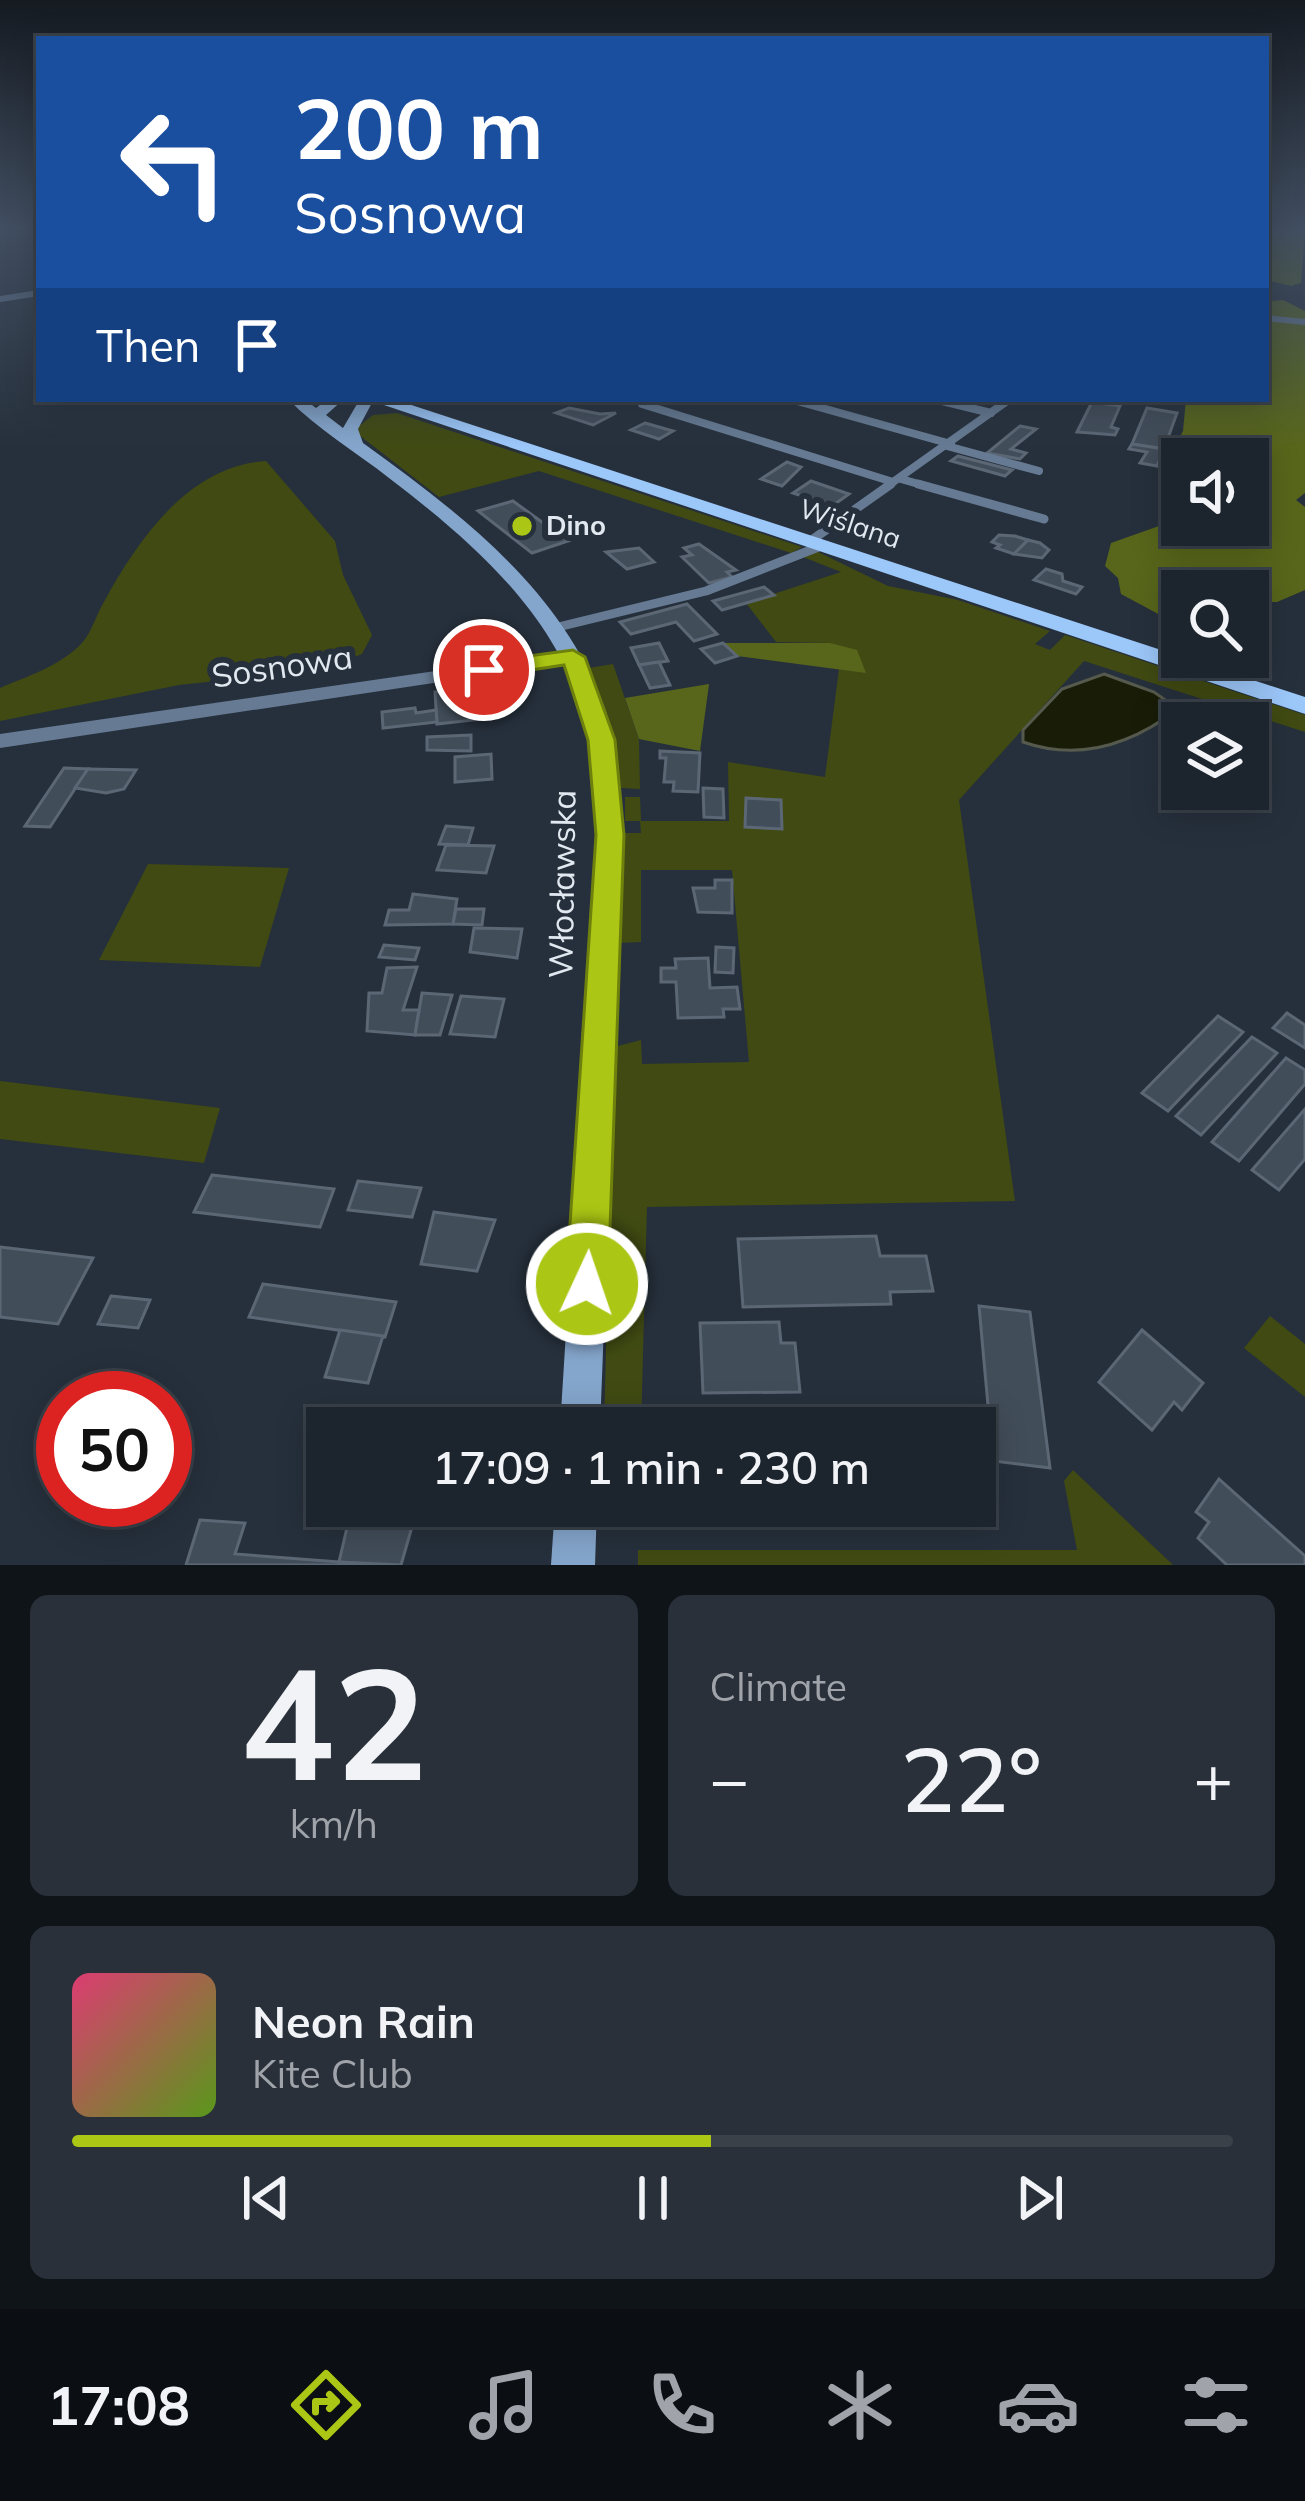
<!DOCTYPE html>
<meta charset="utf-8">
<style>
:root{--surface:#1c242d;--page:#293039;--text:#f1f3f6;--muted:#a0a4aa;--line:#3a4149;--accent:#abc614}
body{margin:0;font-family:Mulish,sans-serif;background:var(--page);color:var(--text);height:100vh;display:flex;flex-direction:column;font-size:45px;white-space:nowrap}
*{box-sizing:border-box;margin:0}
p{font-size:39px;color:var(--muted)}
.icon{flex:none;width:66px;height:66px;fill:none;stroke:currentColor;stroke-width:2;stroke-linecap:round;stroke-linejoin:round}
.map{position:relative;height:1565px;overflow:hidden}
.side{display:flex;flex-direction:column;gap:30px;padding:30px;background:#0f1419;flex:1}
.side>*{flex:none}
.guide{position:absolute;left:36px;top:36px;width:1233px;height:366px;border-radius:0px;box-shadow:0 6px 30px #0003,0 0 0 3px var(--line);background:#1a4fa0;color:#fff;overflow:hidden}
.fabs{position:absolute;left:1161px;top:438px;display:grid;gap:24px}
.fabs a{display:grid;place-items:center;width:108px;height:108px;border-radius:0px;background:var(--surface);box-shadow:0 6px 30px #0003,0 0 0 3px var(--line);font-size:60px}
.speed{position:absolute;left:36px;top:1371px;display:flex;gap:24px;font-size:60px;font-weight:700;text-align:center}
.speed>*{display:grid;place-content:center;width:156px;height:156px;border-radius:50%;background:var(--surface);box-shadow:0 6px 30px #0003,0 0 0 3px var(--line);line-height:1}
.speed .limit{border:18px solid #d22;background:#fff;color:#111}
.pin{position:absolute;display:grid;place-items:center;width:102px;height:102px;color:#fff;margin:-51px;border:6px solid #fff;border-radius:50%;box-shadow:0 3px 12px #0007}
.me{position:absolute;width:132px;margin:-66px;rotate:3deg;stroke-linejoin:round;filter:drop-shadow(0 0 9px #0008)}
.turn{display:flex;align-items:center;gap:42px;height:252px;padding:0 60px;font-size:54px}
.turn .icon{width:156px;height:156px;stroke-width:2.5}
.turn b{display:block;font-size:84px;line-height:102px}
.then{display:flex;align-items:center;height:114px;padding:0 60px;background:#0003;gap:24px;font-size:45px}
.big{font-size:90px;font-weight:600;line-height:1.1}
.side .tile{flex:1;display:flex;flex-direction:column;justify-content:center;gap:18px;min-width:0;padding:0 42px;border-radius:18px;background:var(--page)}
.side .dial{align-items:center;gap:0}
.dial b{font-size:156px;line-height:1}
.song{display:flex;align-items:center;gap:36px}
.cover{width:144px;height:144px;border-radius:18px;background:linear-gradient(135deg,hsl(340 70% 55%),hsl(90 70% 35%))}
.played{height:12px;border-radius:6px;background:linear-gradient(90deg,var(--accent) 55%,var(--line) 55%)}
.keys{display:flex;justify-content:space-around;direction:ltr}
.heat{display:flex;justify-content:space-between;align-items:center;font-size:66px;direction:ltr}
.side .tiles{flex:1;display:grid;gap:30px;grid-template-columns:1fr 1fr}
.tile:last-child{grid-column:span 2}
.trip{position:absolute;left:306px;top:1407px;width:690px;height:120px;border-radius:0px;background:var(--surface);box-shadow:0 6px 30px #0003,0 0 0 3px var(--line);font-weight:600;line-height:120px;text-align:center}
.dock{display:flex;height:192px;justify-content:space-around;align-items:center;background:#0b0e12;color:var(--muted)}
.dock .icon{width:84px;height:84px}
.dock .current{color:var(--accent)}
.dock b{font-size:54px;color:var(--text)}
.map>svg:first-child{display:block}
</style>
<div class="map">
<svg width="1305" height="1565" viewBox="0 0 1305 1565">
<rect width="100%" height="100%" fill="#26303c"/>
<g fill="#404a12">
<path d="M397,413L802,547L791,553L539,471L439,497L359,435L358,427L373,415Z"/>
<path d="M266,461L335,541L343,575L372,635L362,654L321,670L179,685L0,721V688C28,676 60,666 82,643C92,632 96,615 104,602C138,539 190,465 266,461Z"/>
<path d="M816,551L888,586L958,600L1050,631L1035,644L1050,650L1065,635L1305,715V732L1084,661L959,800L1015,1201L647,1207L641,1428H604L614,1047L641,1040L642,1064L749,1062L732,870H641V942L618,943L622,833H641L640,821H625V797H640L641,821H729L728,762L825,777L839,669L865,672L830,643L776,642L746,603L841,572L803,557Z"/>
<path d="M613,664L639,739L640,789L621,788L613,738L589,668Z"/>
<path d="M148,864L289,868L260,967L99,960Z"/>
<path d="M0,1081L220,1108L204,1163L0,1139Z"/>
<path d="M1270,1316L1305,1344V1397L1244,1348Z"/>
<path d="M1073,1470L1173,1565H638V1550H1077L1064,1481Z"/>
</g>
<g fill="#58661b" fill-rule="evenodd">
<path d="M1266,228H1305L1301,283L1291,286L1266,280Z"/>
<path d="M1283,300L1305,311V493L1296,500L1305,507V590L1277,602H1248V591H1182V618L1162,616L1121,594L1118,578L1105,566L1111,543L1159,526L1173,513L1171,455L1183,431L1186,399H1266V310H1271L1272,301ZM1182,459H1248V525H1182Z"/>
<path d="M723,643H830L857,650L866,673L737,656Z"/>
<path d="M709,684L700,751L639,739L625,698Z"/>
</g>
<path fill="#191d07" stroke="#555a4d" stroke-width="3" d="M1104,674L1154,692L1178,709C1132,744 1080,762 1023,742V730L1062,689Z"/>
<g fill="#424d5a" stroke="#5c6775" stroke-width="3">
<path d="M1092,402L1120,406L1111,427L1118,429L1115,435L1077,432Z"/>
<path d="M569,408L600,414L616,413L593,425L556,413Z"/>
<path d="M1147,408L1177,413L1164,449L1132,444Z"/>
<path d="M645,423L673,431L659,439L631,430Z"/>
<path d="M1020,426L1036,429L1011,449L1026,453L1020,459L987,453Z"/>
<path d="M1132,444L1164,449L1157,466L1140,463L1147,452L1129,449Z"/>
<path d="M958,456L1012,470L1005,476L951,461Z"/>
<path d="M787,462L801,467L782,486L761,479Z"/>
<path d="M811,481L849,494L832,506L793,493Z"/>
<path d="M513,501L568,541L532,553L478,511Z"/>
<path d="M999,535L1015,536L1028,540L1014,554L996,548L1000,545L992,542Z"/>
<path d="M1028,540L1040,543L1049,550L1042,558L1014,554Z"/>
<path d="M699,544L736,570L727,572L732,577L709,583L682,557L692,555L684,548Z"/>
<path d="M639,548L654,562L627,569L606,552Z"/>
<path d="M1046,569L1062,574L1063,581L1082,587L1076,594L1034,580Z"/>
<path d="M764,587L774,595L722,610L713,601Z"/>
<path d="M687,604L717,634L694,641L676,622L631,634L620,622Z"/>
<path d="M659,643L668,661L639,665L631,648Z"/>
<path d="M723,643L737,656L715,663L701,649Z"/>
<path d="M659,662L670,685L650,688L639,665Z"/>
<path d="M502,684L503,692L476,695L479,711L490,710L491,718L437,724L435,692Z"/>
<path d="M415,708L416,713L436,710L437,722L383,728L382,712Z"/>
<path d="M471,735V751L427,750V737Z"/>
<path d="M660,751L700,753L698,792L673,791L674,782H664L666,758H660Z"/>
<path d="M491,754L492,779L455,782V757Z"/>
<path d="M64,768L88,769L50,827L25,826Z"/>
<path d="M88,769L136,770L124,789L106,793L75,788Z"/>
<path d="M703,788L723,789L724,818L704,817Z"/>
<path d="M746,798L781,800L782,829L745,827Z"/>
<path d="M446,826L473,828L468,845L439,844Z"/>
<path d="M446,845L494,846L486,873L437,870Z"/>
<path d="M715,880H732V913L698,912L693,888H715Z"/>
<path d="M413,894L457,899L453,924L385,925L389,910H409Z"/>
<path d="M456,909H484L482,925L453,924Z"/>
<path d="M474,928L522,929L517,958L470,952Z"/>
<path d="M384,945L419,948L415,960L379,957Z"/>
<path d="M716,947L734,948L733,973L715,972Z"/>
<path d="M708,958L710,988L737,987L740,1009H723L724,1017L678,1018L676,982H661V968H676L675,959Z"/>
<path d="M417,967L403,1010H419L415,1035L367,1031L369,993H382L387,968Z"/>
<path d="M422,993L452,995L440,1035H415Z"/>
<path d="M461,996L504,999L495,1037L450,1034Z"/>
<path d="M1287,1013L1305,1025V1048L1273,1028Z"/>
<path d="M1218,1016L1243,1032L1168,1111L1142,1093Z"/>
<path d="M1252,1037L1277,1053L1201,1135L1176,1116Z"/>
<path d="M1286,1058L1305,1070V1084L1239,1161L1212,1142Z"/>
<path d="M1305,1109V1159L1279,1190L1252,1170Z"/>
<path d="M212,1175L334,1189L320,1227L194,1212Z"/>
<path d="M358,1181L421,1188L412,1217L348,1210Z"/>
<path d="M434,1212L495,1220L477,1271L421,1264Z"/>
<path d="M876,1236L880,1256H926L933,1291L890,1292L891,1304L743,1307L738,1239Z"/>
<path d="M0,1247L93,1258L58,1324L0,1317Z"/>
<path d="M263,1284L396,1302L385,1337L249,1317Z"/>
<path d="M111,1296L150,1300L138,1328L98,1324Z"/>
<path d="M979,1306L1030,1312L1050,1468L993,1461Z"/>
<path d="M779,1322L781,1343H795L800,1392L703,1393L700,1323Z"/>
<path d="M340,1330L383,1336L368,1383L325,1377Z"/>
<path d="M1142,1330L1203,1383L1182,1410L1174,1402L1152,1430L1099,1382Z"/>
<path d="M334,1423H417V1428H333Z"/>
<path d="M1219,1479L1305,1556V1565H1227L1198,1538L1209,1522L1196,1512Z"/>
<path d="M352,1506H418L401,1565L339,1562Z"/>
<path d="M200,1520L245,1523L235,1554L379,1565H186Z"/>
</g>
<g fill="none" stroke-linecap="round" stroke-linejoin="round">
<g stroke="#667b93" stroke-width="6">
<path d="M0,299L39,293"/>
<path d="M1266,318L1305,322"/>
</g>
<g stroke="#667b93" stroke-width="8">
<path d="M790,399L951,444"/>
<path d="M934,399L991,413"/>
<path d="M642,404L893,482"/>
<path d="M947,446L1039,471"/>
<path d="M901,479L929,487"/>
<path d="M886,487L1010,399"/>
</g>
<g stroke="#667b93" stroke-width="9">
<path d="M918,484L1044,519"/>
<path d="M809,542L891,484"/>
<path d="M554,628L706,591L821,546"/>
</g>
<path fill="#667b93" fill-rule="evenodd" d="M573,651L583,657L580,661L0,748V734Z"/>
<g fill="#85a6cc" fill-rule="evenodd">
<path d="M288,399H304L316,408L328,399H344L326,415L343,428L360,399H374L358,429L363,443C461,514 561,589 604,706C619,747 620,792 623,835L600,1428H560L597,835C596,793 596,748 582,707C549,608 470,540 389,478C356,452 317,429 288,399Z"/>
<path d="M555,1506H597L595,1565H551Z"/>
</g>
<path fill="#9cc7f9" fill-rule="evenodd" d="M366,399H393L1305,697V714Z"/>
</g>
<linearGradient id="sky" x2="0" y2="1"><stop stop-color="#151a21"/><stop offset="0.51" stop-color="#414e61"/><stop offset="1" stop-color="#414e61" stop-opacity="0"/></linearGradient>
<rect width="1305" height="448" fill="url(#sky)"/>
<path fill="#abc614" stroke="#6f810d" stroke-width="3" d="M573,650L585,657L615,740L624,835L608,1284L602,1299L587,1304L572,1299L566,1284L596,835L588,740L564,665L484,677L472,670L484,662Z"/>
<circle fill="#abc614" stroke="#26303c" stroke-width="4.5" cx="522" cy="526" r="12"/>
<g text-anchor="middle" stroke-width="12" stroke-linejoin="round" paint-order="stroke">
<g font-size="27" fill="#e1e8f0" stroke="#26303c">
<text transform="translate(850 524) rotate(18)" y="9">Wiślana</text>
</g>
<g font-size="27" font-weight="bold" fill="#e1e8f0" stroke="#26303c" text-anchor="start">
<text x="546" y="535">Dino</text>
</g>
<g font-size="33" fill="#e1e8f0" stroke="#26303c">
<text transform="translate(282 666) rotate(-8)" y="12">Sosnowa</text>
<text transform="translate(562 884) rotate(-89)" y="12">Włocławska</text>
</g>
</g>
</svg>
<div class="fabs">
<a><svg class="icon" aria-label="sound" viewBox="0 0 24 24"><path d="M4 9h4l5-4v14l-5-4H4zM17 9q2 3 0 6"/></svg></a>
<a><svg class="icon" aria-label="search" viewBox="0 0 24 24"><circle cx="10" cy="10" r="6"/><path d="M15 15l6 6"/></svg></a>
<a><svg class="icon" aria-label="layers" viewBox="0 0 24 24"><path d="M12 4l9 5-9 5-9-5zM3 14l9 5 9-5"/></svg></a>
</div>
<div class="speed"><div class="limit">50</div></div>
<div class="pin" style="left:484px;top:670px;background:#d93025"><svg class="icon" aria-label="arrive" viewBox="0 0 24 24"><path d="M6 21V4h12l-3 4 3 4H6"/></svg></div>
<svg class="me" style="left:587px;top:1284px" viewBox="-20 -20 40 40"><circle r="17" fill="#abc614" stroke="#fff" stroke-width="3"/><path d="M0-11L8 9 0 5-8 9z" fill="#fff"/></svg>
<div class="trip">17:09 · 1 min · 230 m</div>
<div class="guide">
<div class="turn"><svg class="icon" aria-label="left" viewBox="0 0 24 24"><path d="M17 20v-9H6M10 6l-5 5 5 5"/></svg><div><b>200 m</b>Sosnowa</div></div>
<div class="then">Then<svg class="icon" aria-label="arrive" viewBox="0 0 24 24"><path d="M6 21V4h12l-3 4 3 4H6"/></svg></div>
</div>
</div>
<section class="side">
<div class="tiles">
<div class="tile dial"><b>42</b><p>km/h</p></div>
<div class="tile"><p>Climate</p>
<div class="heat"><a>−</a><b class="big">22°</b><a>+</a></div>
</div>
<div class="tile">
<div class="song"><i class="cover"></i><div><b>Neon Rain</b><p>Kite Club</p></div></div>
<div class="played"></div>
<div class="keys"><svg class="icon" aria-label="previous" viewBox="0 0 24 24"><path d="M18 5L8 12l10 7zM5 5v14"/></svg><svg class="icon" aria-label="pause" viewBox="0 0 24 24"><path d="M8 5v14M16 5v14"/></svg><svg class="icon" aria-label="next" viewBox="0 0 24 24"><path d="M6 5l10 7-10 7zM19 5v14"/></svg></div>
</div>
</div>
</section>
<nav class="dock">
<b>17:08</b>
<svg class="icon current" aria-label="directions" viewBox="0 0 24 24"><path d="M12 3l9 9-9 9-9-9zM9 14v-3h6M13 9l2 2-2 2"/></svg>
<svg class="icon" aria-label="music" viewBox="0 0 24 24"><path d="M9 18V5l10-2v13"/><circle cx="6" cy="18" r="3"/><circle cx="16" cy="16" r="3"/></svg>
<svg class="icon" aria-label="phone" viewBox="0 0 24 24"><path d="M5 4h4l2 5-3 2q2 4 5 5l2-3 5 2v4C11 20 4 13 5 4z"/></svg>
<svg class="icon" aria-label="climate" viewBox="0 0 24 24"><path d="M12 3v18M4 7l16 10M4 17L20 7"/></svg>
<svg class="icon" aria-label="car" viewBox="0 0 24 24"><path d="M5 17H2v-5l4-1 3-4h7l3 4 3 1v5h-3M9 17h6M6 11h13"/><circle cx="7" cy="17" r="2"/><circle cx="17" cy="17" r="2"/></svg>
<svg class="icon" aria-label="filters" viewBox="0 0 24 24"><path d="M4 7h16M4 17h16"/><circle cx="9" cy="7" r="2"/><circle cx="15" cy="17" r="2"/></svg>
</nav>
